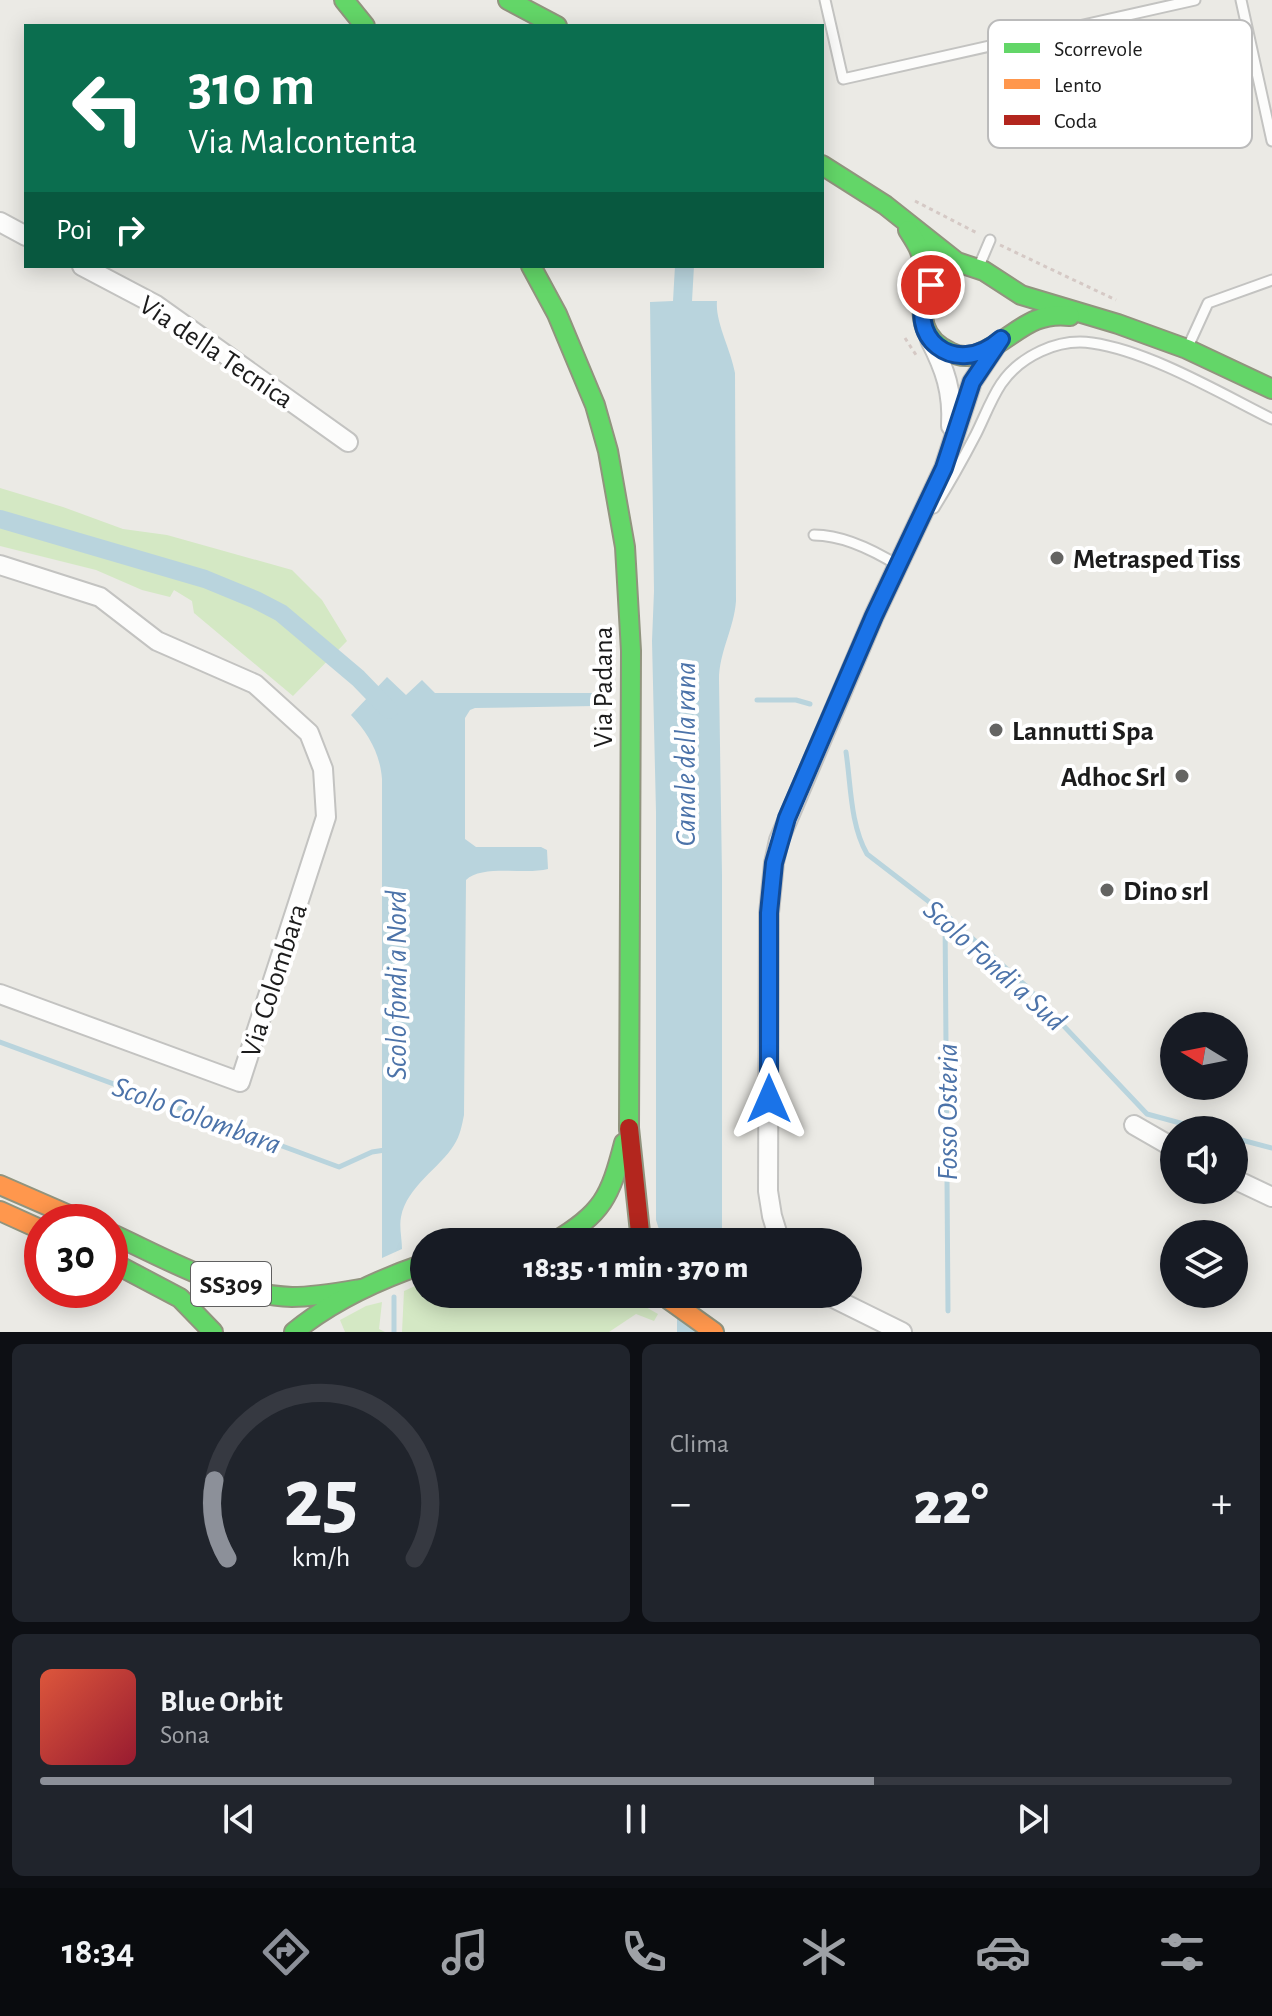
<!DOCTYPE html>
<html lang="it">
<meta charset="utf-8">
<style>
:root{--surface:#171b24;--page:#20242c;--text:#f1f3f6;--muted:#9ea1a6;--line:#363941;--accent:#8c9099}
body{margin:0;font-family:"Alegreya Sans",sans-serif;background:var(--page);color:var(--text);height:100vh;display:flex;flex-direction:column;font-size:30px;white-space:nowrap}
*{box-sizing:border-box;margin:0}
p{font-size:26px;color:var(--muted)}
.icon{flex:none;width:44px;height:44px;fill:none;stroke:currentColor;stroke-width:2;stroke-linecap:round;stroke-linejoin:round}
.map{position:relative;height:1332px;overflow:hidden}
.details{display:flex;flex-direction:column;gap:12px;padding:12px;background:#0d0f14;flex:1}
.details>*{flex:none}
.top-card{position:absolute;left:24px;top:24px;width:800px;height:244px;border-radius:0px;box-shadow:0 4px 20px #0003;background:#0b6e4f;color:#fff;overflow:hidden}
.needle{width:52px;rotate:280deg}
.controls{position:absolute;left:1160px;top:1012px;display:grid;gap:16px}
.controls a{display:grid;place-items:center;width:88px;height:88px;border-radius:50%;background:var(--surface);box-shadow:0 4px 20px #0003;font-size:40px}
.speed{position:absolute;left:24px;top:1204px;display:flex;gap:16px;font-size:40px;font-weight:700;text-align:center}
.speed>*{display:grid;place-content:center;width:104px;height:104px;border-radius:50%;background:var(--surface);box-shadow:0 4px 20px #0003;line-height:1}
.speed .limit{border:12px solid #d22;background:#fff;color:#111}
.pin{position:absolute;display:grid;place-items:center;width:68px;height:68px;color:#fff;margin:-34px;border:4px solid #fff;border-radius:50%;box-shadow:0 2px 8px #0007}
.me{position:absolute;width:88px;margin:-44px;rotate:0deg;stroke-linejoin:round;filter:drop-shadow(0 0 6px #0008)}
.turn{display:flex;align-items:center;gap:28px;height:168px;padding:0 32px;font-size:36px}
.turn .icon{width:104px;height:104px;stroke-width:2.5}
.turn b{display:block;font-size:56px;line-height:68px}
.then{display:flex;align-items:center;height:76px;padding:0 32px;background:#0003;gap:16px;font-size:30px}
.big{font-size:60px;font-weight:800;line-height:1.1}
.details .card{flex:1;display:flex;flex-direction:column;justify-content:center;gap:12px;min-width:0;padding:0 28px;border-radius:12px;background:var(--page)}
.details .dial{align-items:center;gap:0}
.dial svg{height:208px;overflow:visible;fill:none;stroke:var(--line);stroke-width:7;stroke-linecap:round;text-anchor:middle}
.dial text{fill:var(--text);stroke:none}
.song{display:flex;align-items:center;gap:24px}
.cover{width:96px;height:96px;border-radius:12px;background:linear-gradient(135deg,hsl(10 70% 55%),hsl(350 70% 35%))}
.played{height:8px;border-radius:4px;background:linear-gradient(90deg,var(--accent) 70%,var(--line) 70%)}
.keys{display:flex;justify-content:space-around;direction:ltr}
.heat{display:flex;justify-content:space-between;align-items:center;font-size:44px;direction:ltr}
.details .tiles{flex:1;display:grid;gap:12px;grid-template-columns:1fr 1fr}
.card:last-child{grid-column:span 2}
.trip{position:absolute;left:410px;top:1228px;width:452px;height:80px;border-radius:40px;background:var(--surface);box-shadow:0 4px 20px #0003;font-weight:800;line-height:80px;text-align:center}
.dock{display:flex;height:128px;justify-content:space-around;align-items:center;background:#090b0e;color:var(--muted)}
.dock .icon{width:56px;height:56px}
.dock .current{color:var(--accent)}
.dock b{font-size:36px;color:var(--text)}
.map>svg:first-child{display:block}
</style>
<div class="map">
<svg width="1272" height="1332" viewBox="0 0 1272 1332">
<rect width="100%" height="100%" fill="#ebeae5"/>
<g fill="#d4e8c4">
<path d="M0,488L63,507L123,529L167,535L292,570L322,600L347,641L293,696L194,613L192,601L174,590L170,597L142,590L96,570L0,546Z"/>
<path d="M424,1282V1294H623L658,1314L654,1321L636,1314L609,1332H402L404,1291Z"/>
<path d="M382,1302L379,1329L385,1332H345L340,1320L366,1306Z"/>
</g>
<g fill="#b9d4dd">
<path d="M675,266H694L692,301H717C715,322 731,350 735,373L736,601C734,629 719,652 719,680L722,875V1242H663L656,1220V812L652,641L654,591L650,302L673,301Z"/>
<path d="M387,677L406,695L422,680L435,693H593L594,706L475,708L470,710L465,718V839L476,847H541L547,850L548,869C526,875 482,864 466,880L464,1115C462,1125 460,1136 454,1145C440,1168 407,1186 401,1217C399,1227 402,1239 402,1249L382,1258V779C380,753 368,733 351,715Z"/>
</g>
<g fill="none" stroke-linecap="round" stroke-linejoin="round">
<g stroke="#b9d4dd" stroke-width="5">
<path d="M757,700H796L810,704"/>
<path d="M846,752C851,785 850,824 867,854L945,914L1025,985L1147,1114L1206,1130"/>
<path d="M945,914L948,1311"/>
<path d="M0,1042L339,1167L372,1152L385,1150"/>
<path d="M1234,1138L1272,1148"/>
<path d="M394,1332V1297"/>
</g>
<g stroke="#b9d4dd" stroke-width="18">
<path d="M0,519L205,579L256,600L281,613L358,678L389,710"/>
<path d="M686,1294V1332"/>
</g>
<defs>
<g id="lane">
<path d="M825,0L843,79L1195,0"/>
<path d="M1241,0L1272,141"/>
<path d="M979,266L990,240"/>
<path d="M1187,349L1208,303L1272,280"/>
<path d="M934,508C949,484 963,459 976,434C984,418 991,399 1001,384C1020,356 1058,338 1092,343C1149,351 1220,393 1272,419"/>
<path d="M814,535C843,535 875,551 899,566"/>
</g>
<g id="street">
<path d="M0,222L26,236"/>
<path d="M82,266L156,305L348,442"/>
<path d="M930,340C945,369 953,392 951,426"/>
<path d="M0,565L100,597L157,641L255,684L309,733L323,769L326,817L240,1082L0,994"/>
<path d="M1134,1125L1174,1148"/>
<path d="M1234,1179L1272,1197"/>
<path d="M780,1242L772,1216L768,1191L769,913L774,863L779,840L874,616L944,468L972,382L996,346"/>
<path d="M825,1294L902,1332"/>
</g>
<g id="fast">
<path d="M344,0L365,26"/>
<path d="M508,0L557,26"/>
<path d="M822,165L885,205L957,262L984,271L1021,295L1118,324L1187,349L1272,389"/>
<path d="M908,230C915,241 922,251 923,264C927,298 909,333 950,352C959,357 970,357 980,353C1014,339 1028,311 1070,316"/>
<path d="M531,266L557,314L595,405L608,451L625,547L631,651L629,1128"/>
<path d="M110,1233C167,1259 227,1295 292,1297C315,1297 337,1293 360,1289"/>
<path d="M554,1242C603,1213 610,1197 624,1143"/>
<path d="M110,1261L180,1298L213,1332"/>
<path d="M294,1332C333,1300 377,1280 424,1264"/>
</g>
<g id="slow">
<path d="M0,1185L85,1222"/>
<path d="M0,1211L42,1230"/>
<path d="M661,1294L714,1332"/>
</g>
<path id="jam" d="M629,1128L641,1242"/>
</defs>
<use href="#lane" stroke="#c3c3c1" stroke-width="13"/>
<use href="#street" stroke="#c3c3c1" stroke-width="22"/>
<use href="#fast" stroke="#91947e" stroke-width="22"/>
<use href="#slow" stroke="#91947e" stroke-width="22"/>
<use href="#jam" stroke="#91947e" stroke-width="22"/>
<g stroke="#d5c9c5" stroke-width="3" stroke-dasharray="4 4" stroke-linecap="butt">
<path d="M915,201L979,234"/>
<path d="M1000,245L1116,300"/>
<path d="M905,338L918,358"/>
</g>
<use href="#lane" stroke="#fcfcfb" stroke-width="9"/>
<use href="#street" stroke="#fcfcfb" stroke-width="18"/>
<use href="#fast" stroke="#63d668" stroke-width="18"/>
<use href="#slow" stroke="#ff974d" stroke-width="18"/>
<use href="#jam" stroke="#b3261e" stroke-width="18"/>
</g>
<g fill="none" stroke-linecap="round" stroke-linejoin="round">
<defs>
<path id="route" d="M769,1099V913L774,863L787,818L874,616L944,468L972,382L1001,339C955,380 901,336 931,285"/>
</defs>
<use href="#route" stroke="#114b97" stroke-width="20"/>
<use href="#route" stroke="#1a73e8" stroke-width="14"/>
</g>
<g fill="#646462" stroke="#fff" stroke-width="3">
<circle cx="1057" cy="558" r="8"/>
<circle cx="996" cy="730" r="8"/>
<circle cx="1182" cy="776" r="8"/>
<circle cx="1107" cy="890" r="8"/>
</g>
<g text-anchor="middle" stroke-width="8" stroke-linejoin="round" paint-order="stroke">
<rect fill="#fff" stroke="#606060" stroke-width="2" x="191" y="1262" width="80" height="44" rx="6"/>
<g font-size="26" font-weight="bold" fill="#1c1c1c">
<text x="231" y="1293">SS309</text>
</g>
<g font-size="28" fill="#1c1c1c" stroke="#fff">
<text transform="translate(217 351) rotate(34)" y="10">Via della Tecnica</text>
<text transform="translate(602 687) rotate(-90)" y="10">Via Padana</text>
<text transform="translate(273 980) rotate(-72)" y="10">Via Colombara</text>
</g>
<g font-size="28" font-weight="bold" fill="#1c1c1c" stroke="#fff" text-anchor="start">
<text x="1073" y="568">Metrasped Tiss</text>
<text x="1012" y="740">Lannutti Spa</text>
<text x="1166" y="786" text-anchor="end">Adhoc Srl</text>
<text x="1123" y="900">Dino srl</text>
</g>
<g font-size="30" font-style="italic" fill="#4c73a9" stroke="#fff">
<text transform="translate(685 754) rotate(-90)" y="10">Canale della rana</text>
<text transform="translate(995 965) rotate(42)" y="10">Scolo Fondi a Sud</text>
<text transform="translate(396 985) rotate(-90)" y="10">Scolo fondi a Nord</text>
<text transform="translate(947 1112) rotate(-90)" y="10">Fosso Osteria</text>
<text transform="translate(197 1115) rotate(20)" y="10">Scolo Colombara</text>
</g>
</g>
<rect x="988" y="20" width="264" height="128" rx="12" fill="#fff" stroke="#bbb" stroke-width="2"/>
<rect x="1004" y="43" width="36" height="10" fill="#63d668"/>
<rect x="1004" y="79" width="36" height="10" fill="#ff974d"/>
<rect x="1004" y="115" width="36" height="10" fill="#b3261e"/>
<g font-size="22" fill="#1c1c1c">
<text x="1054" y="56">Scorrevole</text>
<text x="1054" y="92">Lento</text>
<text x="1054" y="128">Coda</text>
</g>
</svg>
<div class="controls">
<a><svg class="needle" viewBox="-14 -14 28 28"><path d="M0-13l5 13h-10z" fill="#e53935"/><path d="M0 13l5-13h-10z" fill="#9ea1a6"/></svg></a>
<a><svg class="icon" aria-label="sound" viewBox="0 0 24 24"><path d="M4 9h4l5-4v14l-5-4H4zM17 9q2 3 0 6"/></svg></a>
<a><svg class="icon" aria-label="layers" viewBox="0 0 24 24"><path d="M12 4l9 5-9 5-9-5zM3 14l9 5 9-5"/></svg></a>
</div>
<div class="speed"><div class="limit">30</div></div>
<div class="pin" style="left:931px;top:285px;background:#d93025"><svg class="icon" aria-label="arrive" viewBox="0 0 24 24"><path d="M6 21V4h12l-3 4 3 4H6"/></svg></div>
<svg class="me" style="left:769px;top:1099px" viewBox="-20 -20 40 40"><path d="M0-17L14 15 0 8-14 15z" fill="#1a73e8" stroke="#fff" stroke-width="4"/></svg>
<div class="trip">18:35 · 1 min · 370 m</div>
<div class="top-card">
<div class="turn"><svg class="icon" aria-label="left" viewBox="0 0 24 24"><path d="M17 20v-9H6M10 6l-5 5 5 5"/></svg><div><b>310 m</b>Via Malcontenta</div></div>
<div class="then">Poi<svg class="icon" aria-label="right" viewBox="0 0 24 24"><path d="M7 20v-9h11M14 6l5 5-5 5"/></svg></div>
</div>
</div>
<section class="details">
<div class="tiles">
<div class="card dial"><svg viewBox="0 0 100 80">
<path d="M14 69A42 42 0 1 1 86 69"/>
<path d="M14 69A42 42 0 0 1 9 39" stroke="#8c9099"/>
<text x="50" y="56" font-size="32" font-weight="700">25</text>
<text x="50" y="72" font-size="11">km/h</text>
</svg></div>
<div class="card"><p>Clima</p>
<div class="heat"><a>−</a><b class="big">22°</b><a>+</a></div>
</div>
<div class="card">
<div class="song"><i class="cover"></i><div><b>Blue Orbit</b><p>Sona</p></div></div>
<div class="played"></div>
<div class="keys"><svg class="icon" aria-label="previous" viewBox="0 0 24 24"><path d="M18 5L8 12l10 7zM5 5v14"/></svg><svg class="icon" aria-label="pause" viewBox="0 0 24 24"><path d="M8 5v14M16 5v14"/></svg><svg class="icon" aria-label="next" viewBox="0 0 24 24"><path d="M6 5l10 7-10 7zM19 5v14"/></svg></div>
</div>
</div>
</section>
<nav class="dock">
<b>18:34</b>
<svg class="icon current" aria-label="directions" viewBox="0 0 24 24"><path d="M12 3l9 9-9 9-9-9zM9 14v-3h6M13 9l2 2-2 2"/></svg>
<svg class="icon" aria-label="music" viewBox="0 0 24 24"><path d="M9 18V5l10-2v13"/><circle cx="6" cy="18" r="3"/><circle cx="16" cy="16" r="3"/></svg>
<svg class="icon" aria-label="phone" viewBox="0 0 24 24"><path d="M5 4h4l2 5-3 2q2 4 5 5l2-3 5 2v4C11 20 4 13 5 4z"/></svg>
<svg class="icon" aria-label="climate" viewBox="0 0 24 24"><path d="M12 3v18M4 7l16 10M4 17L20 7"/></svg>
<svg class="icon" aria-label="car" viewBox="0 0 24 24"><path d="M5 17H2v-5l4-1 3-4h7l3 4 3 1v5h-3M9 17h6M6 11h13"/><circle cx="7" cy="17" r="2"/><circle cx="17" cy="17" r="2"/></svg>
<svg class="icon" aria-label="filters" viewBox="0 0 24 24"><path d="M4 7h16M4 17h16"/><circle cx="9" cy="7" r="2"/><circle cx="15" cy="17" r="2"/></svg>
</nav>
